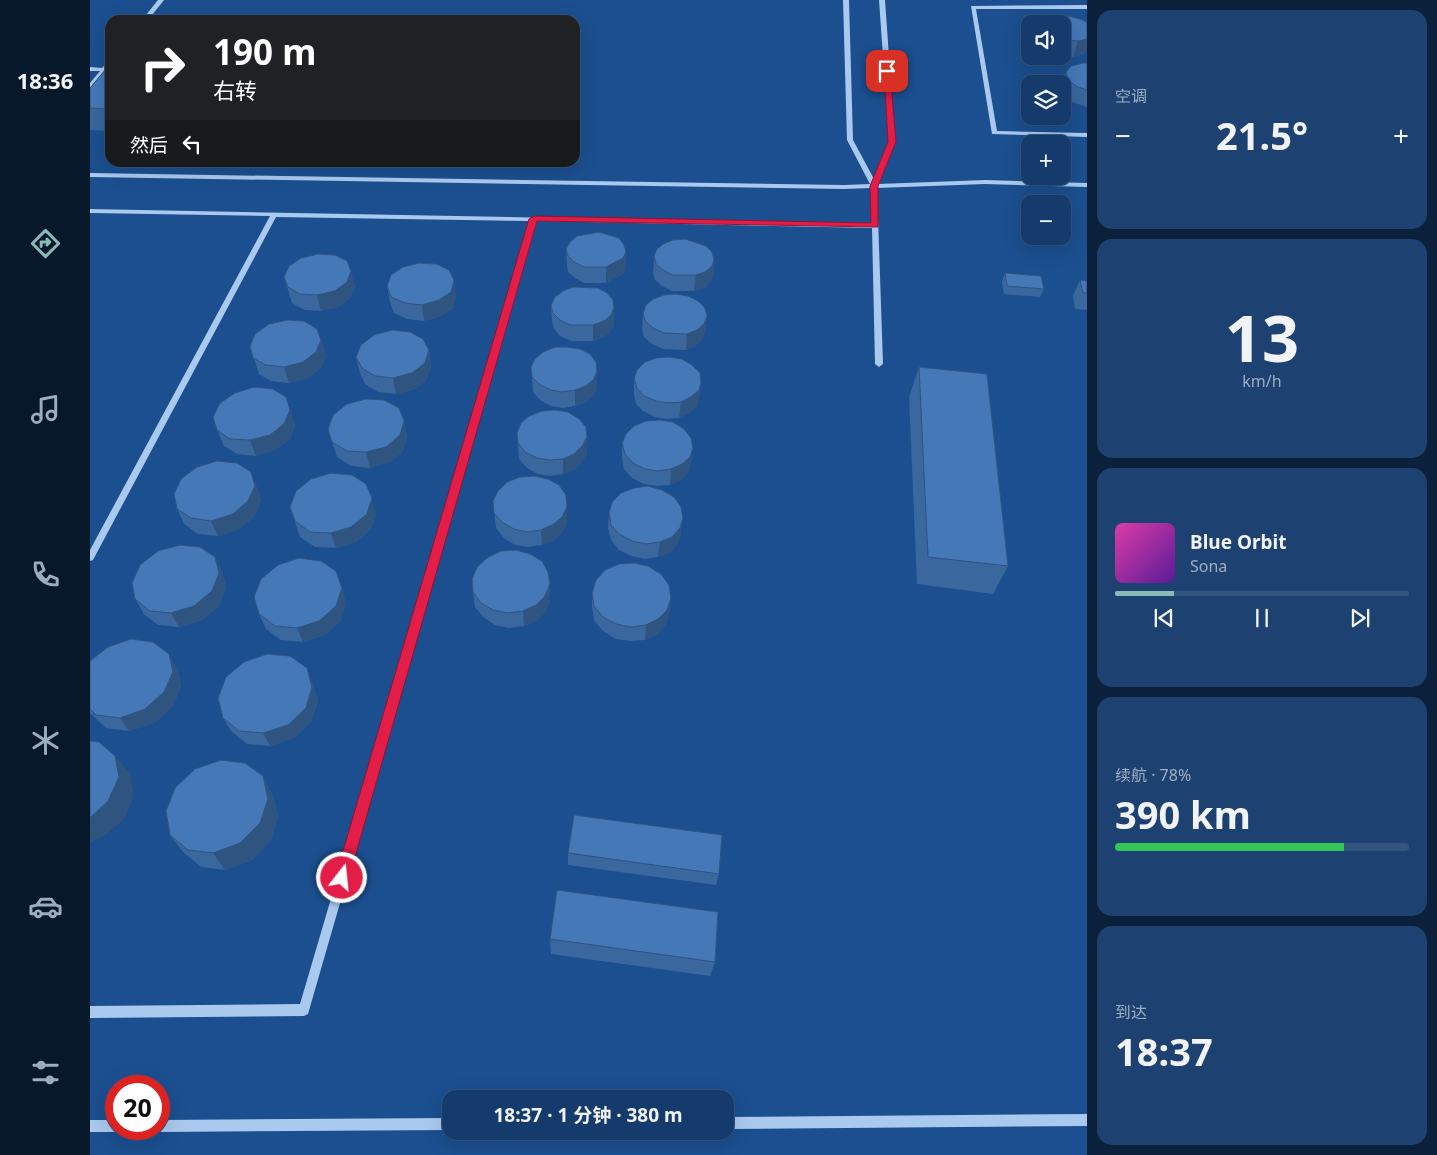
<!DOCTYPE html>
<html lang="zh">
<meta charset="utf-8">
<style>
:root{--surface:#143b6b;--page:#1d4271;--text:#f1f3f6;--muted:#9dadc1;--line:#33557e;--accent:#8bbbb9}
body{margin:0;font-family:"Noto Sans","Noto Sans SC",sans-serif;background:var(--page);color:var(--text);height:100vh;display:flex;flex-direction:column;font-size:19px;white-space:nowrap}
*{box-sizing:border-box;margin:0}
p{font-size:16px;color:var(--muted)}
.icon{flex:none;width:28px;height:28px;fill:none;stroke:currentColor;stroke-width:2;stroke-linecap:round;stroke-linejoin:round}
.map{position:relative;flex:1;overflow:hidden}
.details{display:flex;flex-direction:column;gap:10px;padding:10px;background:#0b203b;width:350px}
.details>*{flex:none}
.hud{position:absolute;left:15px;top:15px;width:475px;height:152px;border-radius:15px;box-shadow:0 5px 20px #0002,0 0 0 1px var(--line);background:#202124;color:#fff;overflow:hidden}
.buttons{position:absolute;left:931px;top:15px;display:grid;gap:10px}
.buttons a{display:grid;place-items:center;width:50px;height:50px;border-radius:10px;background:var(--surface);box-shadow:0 5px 20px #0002,0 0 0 1px var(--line);font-size:25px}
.speed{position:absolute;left:15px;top:1075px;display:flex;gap:10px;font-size:25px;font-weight:700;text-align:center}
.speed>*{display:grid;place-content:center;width:65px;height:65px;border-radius:50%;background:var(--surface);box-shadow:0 5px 20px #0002,0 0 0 1px var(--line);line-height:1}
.speed .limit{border:8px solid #d22;background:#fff;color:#111}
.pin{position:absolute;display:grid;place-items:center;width:42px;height:42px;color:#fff;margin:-21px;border-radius:10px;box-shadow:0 2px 8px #0006}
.me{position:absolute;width:55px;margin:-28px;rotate:16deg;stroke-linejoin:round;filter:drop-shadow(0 0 4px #0008)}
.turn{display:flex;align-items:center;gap:18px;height:105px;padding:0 25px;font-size:22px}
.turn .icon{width:65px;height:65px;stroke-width:2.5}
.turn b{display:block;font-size:35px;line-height:42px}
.then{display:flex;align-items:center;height:48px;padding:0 25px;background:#0003;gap:10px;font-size:19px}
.big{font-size:38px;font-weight:700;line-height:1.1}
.details .card{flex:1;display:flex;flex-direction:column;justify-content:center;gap:8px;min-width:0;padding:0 18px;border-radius:15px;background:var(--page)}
.details .dial{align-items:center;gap:0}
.dial b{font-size:65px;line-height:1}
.song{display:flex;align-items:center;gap:15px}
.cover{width:60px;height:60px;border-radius:8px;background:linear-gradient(135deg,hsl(320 70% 55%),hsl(270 70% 35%))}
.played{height:5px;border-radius:2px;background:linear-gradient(90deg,var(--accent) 20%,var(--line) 20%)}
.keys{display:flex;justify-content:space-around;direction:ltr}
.heat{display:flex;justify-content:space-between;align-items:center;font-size:28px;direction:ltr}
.charge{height:8px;border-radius:4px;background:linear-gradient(90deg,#34c759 78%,var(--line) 0)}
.trip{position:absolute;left:352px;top:1090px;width:292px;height:50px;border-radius:15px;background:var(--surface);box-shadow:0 5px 20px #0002,0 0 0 1px var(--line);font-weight:700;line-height:50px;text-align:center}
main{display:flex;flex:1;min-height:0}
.tab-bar{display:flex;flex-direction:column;width:90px;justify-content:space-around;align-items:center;background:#08182b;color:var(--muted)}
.tab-bar .icon{width:35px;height:35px}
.tab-bar .selected{color:var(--accent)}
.tab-bar b{font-size:22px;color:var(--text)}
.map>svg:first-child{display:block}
</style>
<main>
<nav class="tab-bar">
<b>18:36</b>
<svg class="icon selected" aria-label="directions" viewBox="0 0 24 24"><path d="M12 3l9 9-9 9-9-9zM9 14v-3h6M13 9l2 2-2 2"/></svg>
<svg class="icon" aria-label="music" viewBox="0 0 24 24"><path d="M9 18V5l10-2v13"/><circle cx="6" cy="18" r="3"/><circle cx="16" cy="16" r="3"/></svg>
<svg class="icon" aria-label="phone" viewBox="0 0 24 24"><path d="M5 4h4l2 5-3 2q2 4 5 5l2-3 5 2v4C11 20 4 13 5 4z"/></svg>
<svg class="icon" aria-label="climate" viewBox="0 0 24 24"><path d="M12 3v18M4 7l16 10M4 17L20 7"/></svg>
<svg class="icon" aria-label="car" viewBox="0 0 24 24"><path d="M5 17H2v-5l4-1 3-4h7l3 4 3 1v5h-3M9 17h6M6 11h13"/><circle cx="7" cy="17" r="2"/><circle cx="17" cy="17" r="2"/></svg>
<svg class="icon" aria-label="filters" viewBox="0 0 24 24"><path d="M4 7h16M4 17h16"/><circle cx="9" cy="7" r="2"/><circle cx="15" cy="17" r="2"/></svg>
</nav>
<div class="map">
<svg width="997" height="1155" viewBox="0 0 997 1155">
<rect width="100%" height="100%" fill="#1b4f8f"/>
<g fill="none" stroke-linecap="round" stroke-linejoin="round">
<g fill="#a9c9ee" fill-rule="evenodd">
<path d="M68,0H74L58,20H52Z"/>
<path d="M753,0H759L763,140L784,179L799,142L789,0H795L805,142L788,184L895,180L997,183V187L895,184L787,188L793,364L789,367L785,364L782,228L447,221L218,1014L214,1016L0,1018V1006L210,1004L440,221L186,217L3,560L0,561V550L180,216L0,213V209L782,224L781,188L754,189L0,177V173L754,185L780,184L757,140Z"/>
<path d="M997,5V9H886L907,131L997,133V137L902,134L881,6Z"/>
<path d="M20,60V66L2,88L0,89V83L10,71H0V67L12,68Z"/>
<path d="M997,1114V1126L636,1129V1117Z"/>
<path d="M361,1118V1130L69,1132L64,1129H69V1120Z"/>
<path d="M0,1120H26V1129H31L26,1132H0Z"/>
</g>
</g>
<g fill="#3a679d">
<path d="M997,23V50L994,54L983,57L972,56V24Z"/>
<path d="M997,63V107L982,102L972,96V84H971L976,72Z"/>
<path d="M20,64V131L0,130V88Z"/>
<path d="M476,249L536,252L535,268L533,274L516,283H494L485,278L478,272L477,265Z"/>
<path d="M564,256L624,260L623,276L620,282L614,288L604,291H582L572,286L565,280L563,273Z"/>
<path d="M915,273L954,289L950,297L914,294L912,282Z"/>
<path d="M194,277L265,287L260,298L248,307L231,311L214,310L202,303Z"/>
<path d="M990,280L997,281V310L985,309L983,296Z"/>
<path d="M297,286L366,296L363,308L351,316L334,321L317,319L304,313L300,302Z"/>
<path d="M461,305L524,308V324L521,331L514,337L503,341H481L470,336L464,329L462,321Z"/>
<path d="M553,313L617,316L615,332L612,340L605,346L596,350L573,349L562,344L554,337L552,329Z"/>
<path d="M231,340L236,356L231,368L218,378L199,383L181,381L169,374L160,346Z"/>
<path d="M339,350L341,366L337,379L325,389L306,394L288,392L275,384L270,373L266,357Z"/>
<path d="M441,367L507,371V387L504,395L496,402L485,406L473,408L461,406L450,400L443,392Z"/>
<path d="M829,367L918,566L903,594L827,584L819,397Z"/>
<path d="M544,378L611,382L609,398L607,406L599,413L589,418L577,419L565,417L553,411L546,404L544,394Z"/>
<path d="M200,410L205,425L200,439L185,450L166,456L147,454L134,446L127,430Z"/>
<path d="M314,421L317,437L313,451L300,462L280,468L261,466L247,457L238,429Z"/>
<path d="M427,433L497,453L492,462L485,469L473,474L460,476L448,474L437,468L429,459Z"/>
<path d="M532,443L601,463L598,472L591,480L580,485L567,486L554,484L542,478L534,469L532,459Z"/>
<path d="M167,487L171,501L164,517L149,529L128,536L108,534L94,524L87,509Z"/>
<path d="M403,501L477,506V522L473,531L464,540L452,545L438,547L425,545L414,538L406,528Z"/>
<path d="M200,507L286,514L281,529L266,542L246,548L225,547L210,537Z"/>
<path d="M519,513L591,533L588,543L581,552L568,557L555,559L541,556L529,550L521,540L518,528Z"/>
<path d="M125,557L132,572L136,588L129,606L112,620L89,627L68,625L54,614L45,599Z"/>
<path d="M383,592L460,599L456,611L447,620L434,626L419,628L405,625L393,617L385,607Z"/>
<path d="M502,593L581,598L579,613L576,624L567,634L555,640L540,641L526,639L513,631L504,620L502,607Z"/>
<path d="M256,602L251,620L235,635L213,642L191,640L176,629L169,614Z"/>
<path d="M0,661L87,668L91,686L83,706L64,723L39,731L16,728L0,713Z"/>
<path d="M222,682L228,701L221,721L204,738L180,746L157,744L141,731L133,718Z"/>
<path d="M183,795L188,817L181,840L162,860L135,870L111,867L93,852L80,835Z"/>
<path d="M478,853L629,874L626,885L478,865Z"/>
<path d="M460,939L625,962L620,976L461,954Z"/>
</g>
<g fill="#305480">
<path d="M997,39V50L994,54L983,57L988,41Z"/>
<path d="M536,252L535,268L533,274L516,283V267Z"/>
<path d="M624,260L623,276L620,282L614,288L604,291L606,275Z"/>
<path d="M261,271L265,287L260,298L248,307L231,311L227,295Z"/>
<path d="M364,280L366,296L363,308L351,316L334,321L332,305Z"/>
<path d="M524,308V324L521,331L514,337L503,341V325Z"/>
<path d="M617,316L615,332L612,340L605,346L596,350L597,334Z"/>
<path d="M231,340L236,356L231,368L218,378L199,383L194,367Z"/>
<path d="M339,350L341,366L337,379L325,389L306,394L303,378Z"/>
<path d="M507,371V387L504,395L496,402L485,406V390Z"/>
<path d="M611,382L609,398L607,406L599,413L589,418L591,402Z"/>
<path d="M200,410L205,425L200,439L185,450L166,456L160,440Z"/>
<path d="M314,421L317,437L313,451L300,462L280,468L276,452Z"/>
<path d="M497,437V453L492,462L485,469L473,474V459Z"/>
<path d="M603,448L601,463L598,472L591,480L580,485L581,469Z"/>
<path d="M161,472L167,487L171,501L164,517L149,529L128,536L121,521Z"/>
<path d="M282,498L286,514L281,529L266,542L246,548L241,533Z"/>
<path d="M477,506V522L473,531L464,540L452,545L451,530Z"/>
<path d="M593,518L591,533L588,543L581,552L568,557L570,542Z"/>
<path d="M125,557L132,572L136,588L129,606L112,620L89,627L81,613Z"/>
<path d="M460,584V599L456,611L447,620L434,626L433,611Z"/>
<path d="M252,588L256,602L251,620L235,635L213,642L207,628Z"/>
<path d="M581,598L579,613L576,624L567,634L555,640L556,625Z"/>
<path d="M79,654L87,668L91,686L83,706L64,723L39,731L30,718Z"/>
<path d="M217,668L228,701L221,721L204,738L180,746L173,733Z"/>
<path d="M25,756L40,774L44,796L34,819L13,837L0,842V818Z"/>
<path d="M173,776L183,795L188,817L181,840L162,860L135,870L123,853Z"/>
</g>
<g fill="#4478b7" stroke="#305480">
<path d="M61,15L105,18L103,20H57Z"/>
<path d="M965,15L979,16L993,20L997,23V39L988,41L972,40V24H949L954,18Z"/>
<path d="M993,63H997V90L988,87L978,80L976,72L981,66Z"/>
<path d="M20,64V109L0,108V88Z"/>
<path d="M509,232L529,238L534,245L536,252L533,258L516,267H494L484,262L478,256L476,249L480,242L487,236Z"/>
<path d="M595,239L616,246L622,252L624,260L622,266L615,272L606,275H583L573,270L566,264L564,256L567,249L573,244L583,240Z"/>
<path d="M228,254L245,255L257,261L261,271L257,282L245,291L227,295L210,294L198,287L194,277L199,266L211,258Z"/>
<path d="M329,263L346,264L359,270L364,280L361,292L349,300L332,305L315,303L301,297L297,286L301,275L313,267Z"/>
<path d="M915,273L951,276L954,289L917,286Z"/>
<path d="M990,280L997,281V293H993Z"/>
<path d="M483,287L508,288L517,293L523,300L524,308L521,315L514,321L503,325H480L470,320L463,313L461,305L465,297L473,291Z"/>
<path d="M586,294L598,296L608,301L615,308L617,316L614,324L607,330L597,334L574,333L563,328L555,321L553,313L556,305L563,299L574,295Z"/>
<path d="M197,320L214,321L227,329L231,340L226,352L213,362L194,367L176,365L163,358L160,346L165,334L179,324Z"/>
<path d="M302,330L320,332L333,339L339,350L335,363L322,373L303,378L285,376L272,368L266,357L271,345L284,335Z"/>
<path d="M465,347H477L490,349L500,354L506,362L507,371L504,379L496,386L485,390L472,392L461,390L449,384L442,377L441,367L445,359L453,352Z"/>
<path d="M579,357L592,359L602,365L610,373L611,382L609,390L601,397L591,402L578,403L566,401L554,396L547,388L544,378L547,370L555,362L566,358Z"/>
<path d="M829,367L897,374L918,566L838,557Z"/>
<path d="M164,387L183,389L196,397L200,410L194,424L180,435L160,440L140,439L127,430L123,417L130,403L145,393Z"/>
<path d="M276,399L294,400L309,408L314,421L310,435L296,447L276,452L257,451L242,442L238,429L243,415L257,404Z"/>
<path d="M465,410L478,412L489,419L496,427L497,437L492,446L484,454L473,459L459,460L447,458L435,452L428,443L427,433L431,423L439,416L452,411Z"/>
<path d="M570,420L583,422L594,429L601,438L603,448L600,457L592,464L581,469L568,471L555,469L543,463L535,454L532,443L536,434L544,426L556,421Z"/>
<path d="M127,461L147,463L161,472L165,486L158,501L143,514L121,521L101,518L87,509L84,494L91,479L107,467Z"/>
<path d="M241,473L262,475L276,484L282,498L277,514L261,527L241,533L220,532L205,521L200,507L206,491L221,479Z"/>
<path d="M444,476L458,479L469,485L476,495L477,506L473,516L464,524L451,530L437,532L424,529L412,522L404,513L403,501L408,491L417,482L430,477Z"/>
<path d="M558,486L572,490L584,497L591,507L593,518L590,528L582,537L570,542L556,544L542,541L529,534L521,525L519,513L522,502L531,493L544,488Z"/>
<path d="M90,545L110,547L125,557L129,573L122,591L104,606L81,613L60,611L45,599L42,583L50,565L68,551Z"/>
<path d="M426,550L440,554L452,561L458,572L460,584L455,596L446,605L433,611L417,613L403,610L391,603L383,592L382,579L387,567L397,558L411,551Z"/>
<path d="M209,558L231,561L246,571L252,588L246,606L229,621L207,628L185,626L169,614L164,597L171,579L188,565Z"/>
<path d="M544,563L558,566L571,574L579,585L581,598L577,610L568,619L556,625L541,627L526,624L513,617L504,606L502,593L506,580L515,570L529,564Z"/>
<path d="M41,639L63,642L79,654L83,672L74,692L55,709L30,718L6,715L0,709V661L18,647Z"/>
<path d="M177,654L200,656L217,668L222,687L216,708L198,725L173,733L149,731L133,718L128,698L136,677L154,662Z"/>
<path d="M0,741L9,742L25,756L29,777L18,801L0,818Z"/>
<path d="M131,760L155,763L173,776L178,799L170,823L150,843L123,853L98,850L80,835L76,811L85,788L105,769Z"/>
<path d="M484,815L632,835L629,874L478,853Z"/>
<path d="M467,890L628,912L625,962L460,939Z"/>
</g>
<path fill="#e11d48" stroke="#92132f" d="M794,69L800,71L806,142L788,186V227L447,221L259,878L257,882L252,884L247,882L245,878L439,219L444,216L781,223L780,186L798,142Z"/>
</svg>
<div class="buttons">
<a><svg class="icon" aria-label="sound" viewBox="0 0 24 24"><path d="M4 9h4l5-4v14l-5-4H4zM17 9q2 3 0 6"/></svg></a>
<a><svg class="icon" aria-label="layers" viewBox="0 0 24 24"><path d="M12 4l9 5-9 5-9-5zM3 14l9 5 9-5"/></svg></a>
<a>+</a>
<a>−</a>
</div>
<div class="speed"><div class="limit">20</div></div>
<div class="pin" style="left:797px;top:71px;background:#d93025"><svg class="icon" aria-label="arrive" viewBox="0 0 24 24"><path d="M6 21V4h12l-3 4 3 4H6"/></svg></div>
<svg class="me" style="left:252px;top:878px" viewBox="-20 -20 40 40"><circle r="17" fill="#e11d48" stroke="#fff" stroke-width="3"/><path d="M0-11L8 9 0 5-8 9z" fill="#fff"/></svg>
<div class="trip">18:37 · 1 分钟 · 380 m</div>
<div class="hud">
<div class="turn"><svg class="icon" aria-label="right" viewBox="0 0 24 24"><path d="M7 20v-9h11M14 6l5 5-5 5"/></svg><div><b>190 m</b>右转</div></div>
<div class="then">然后<svg class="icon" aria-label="left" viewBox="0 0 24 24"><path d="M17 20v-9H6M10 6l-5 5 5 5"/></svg></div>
</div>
</div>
<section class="details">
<div class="card"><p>空调</p>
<div class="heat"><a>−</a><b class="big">21.5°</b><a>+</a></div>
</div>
<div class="card dial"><b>13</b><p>km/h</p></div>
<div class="card">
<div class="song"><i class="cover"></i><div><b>Blue Orbit</b><p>Sona</p></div></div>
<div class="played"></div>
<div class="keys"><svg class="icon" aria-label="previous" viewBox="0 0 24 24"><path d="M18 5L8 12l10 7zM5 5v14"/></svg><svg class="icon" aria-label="pause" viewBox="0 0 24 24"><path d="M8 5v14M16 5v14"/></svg><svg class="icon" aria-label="next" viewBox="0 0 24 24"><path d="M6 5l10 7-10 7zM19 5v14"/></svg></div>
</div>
<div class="card"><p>续航 · 78%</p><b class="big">390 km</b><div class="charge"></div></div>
<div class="card"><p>到达</p><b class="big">18:37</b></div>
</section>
</main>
